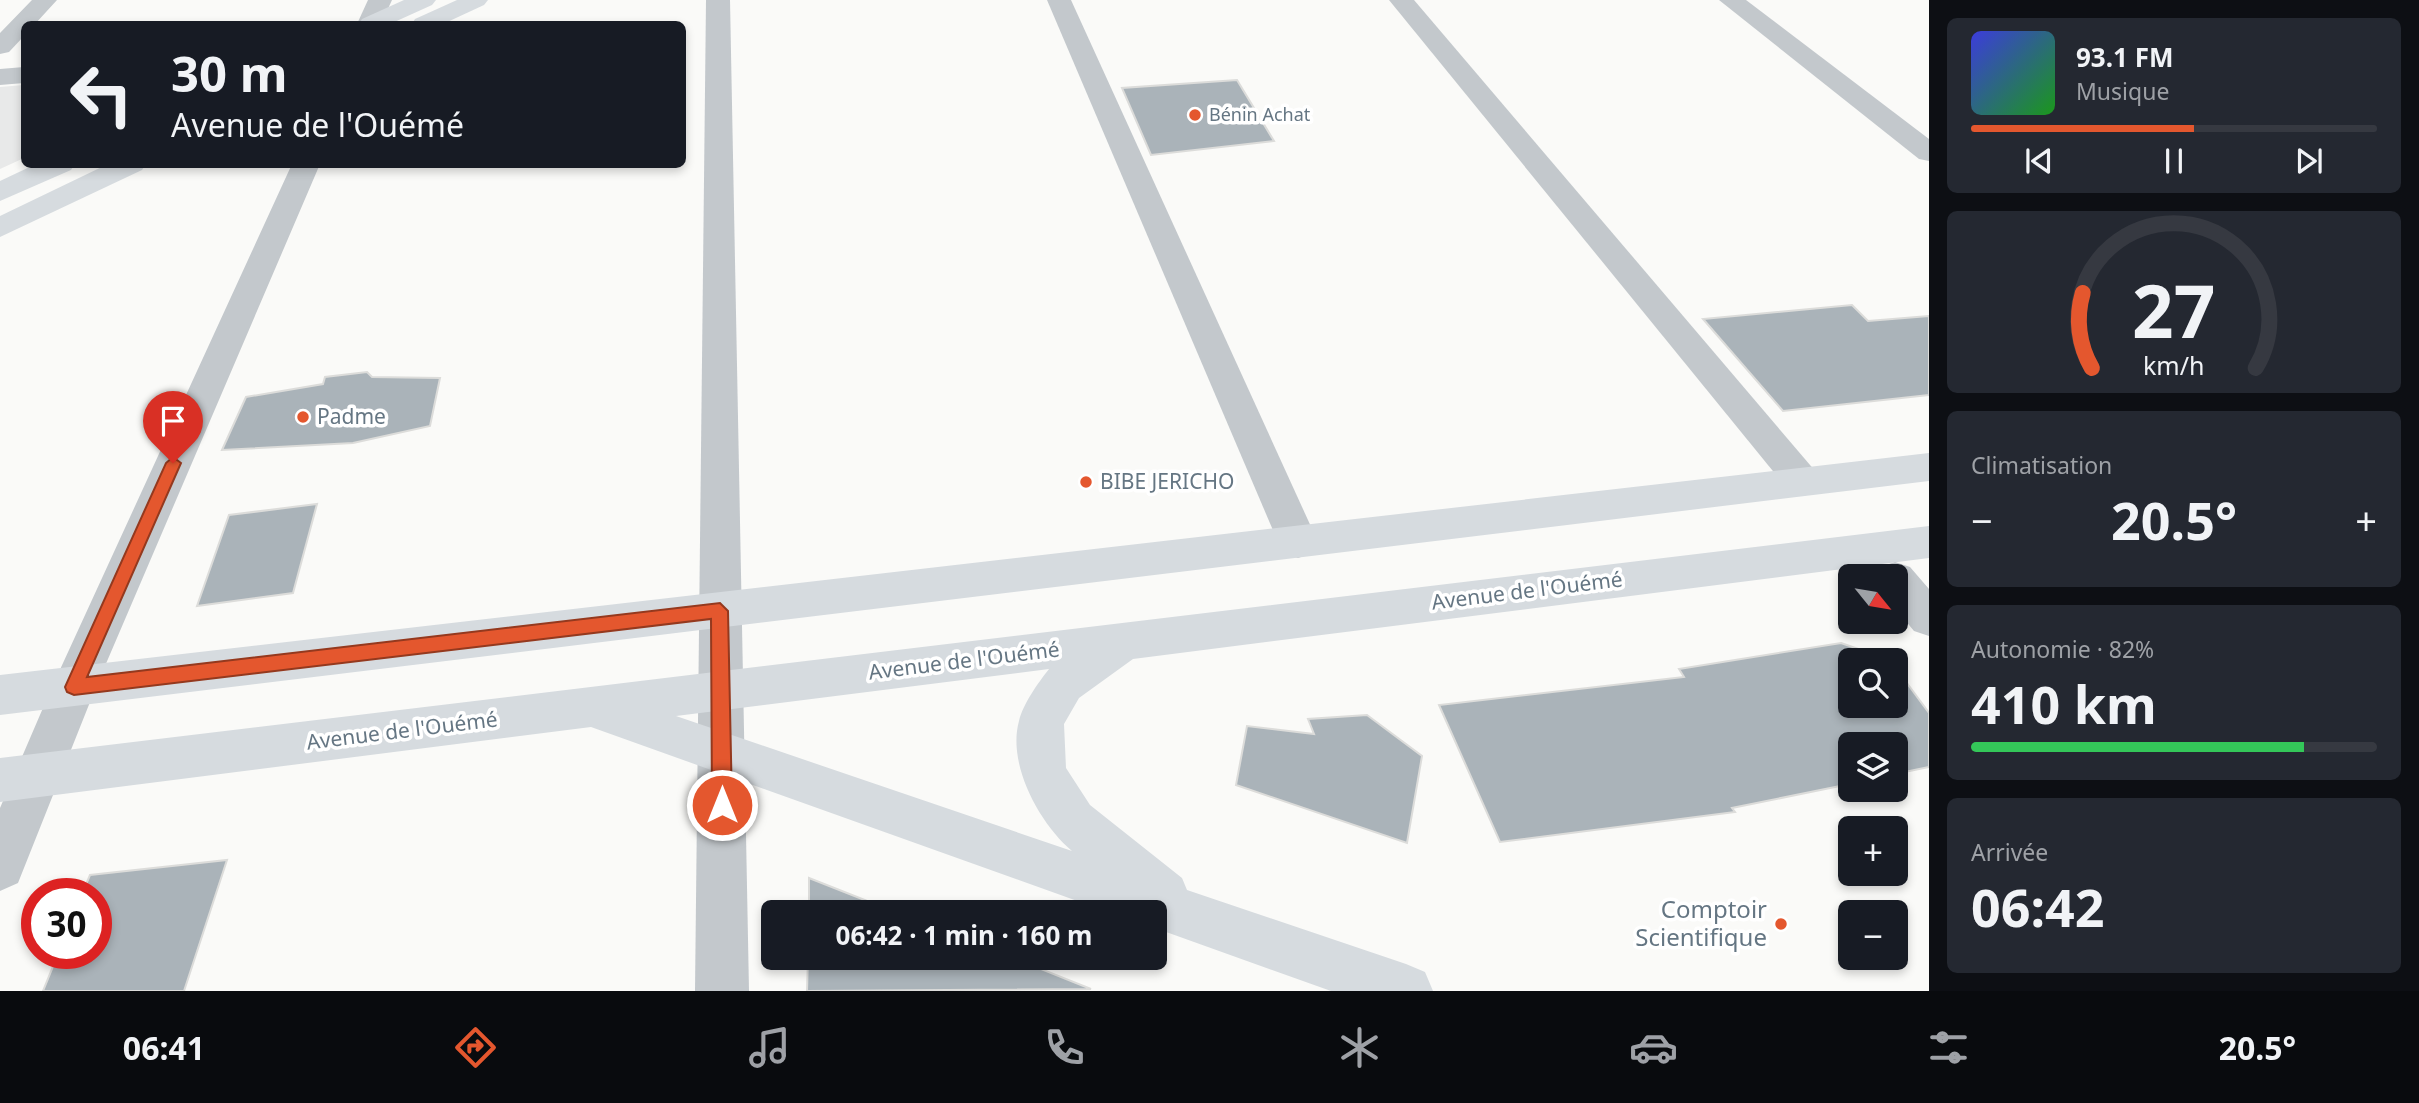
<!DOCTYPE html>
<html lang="fr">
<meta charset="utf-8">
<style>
:root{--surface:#171b24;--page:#242831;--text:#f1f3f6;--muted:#9ea1a6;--line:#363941;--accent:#e4572e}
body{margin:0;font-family:"Noto Sans",sans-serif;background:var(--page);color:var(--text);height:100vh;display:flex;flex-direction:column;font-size:26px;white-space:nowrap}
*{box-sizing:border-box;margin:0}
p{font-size:23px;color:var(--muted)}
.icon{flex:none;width:38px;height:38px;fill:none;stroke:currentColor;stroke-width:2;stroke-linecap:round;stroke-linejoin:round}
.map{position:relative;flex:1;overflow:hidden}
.drawer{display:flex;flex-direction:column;gap:18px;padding:18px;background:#0d0f14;width:490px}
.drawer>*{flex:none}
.hud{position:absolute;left:21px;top:21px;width:665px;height:147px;border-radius:10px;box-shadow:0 4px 10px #0003;background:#171b24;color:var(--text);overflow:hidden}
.needle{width:46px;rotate:120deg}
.fabs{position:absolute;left:1838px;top:564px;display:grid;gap:14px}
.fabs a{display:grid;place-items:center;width:70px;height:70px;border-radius:10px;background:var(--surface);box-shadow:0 4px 10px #0003;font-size:35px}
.speed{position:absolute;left:21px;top:878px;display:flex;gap:14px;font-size:35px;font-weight:700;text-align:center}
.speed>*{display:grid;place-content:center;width:91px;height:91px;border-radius:50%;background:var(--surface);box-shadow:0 4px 10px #0003;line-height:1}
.speed .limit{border:10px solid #d22;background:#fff;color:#111}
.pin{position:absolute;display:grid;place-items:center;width:60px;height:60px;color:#fff;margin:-72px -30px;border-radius:50% 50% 50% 0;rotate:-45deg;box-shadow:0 0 7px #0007}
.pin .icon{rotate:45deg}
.me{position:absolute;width:77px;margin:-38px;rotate:0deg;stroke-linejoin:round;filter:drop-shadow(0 0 5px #0008)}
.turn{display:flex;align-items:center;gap:24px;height:147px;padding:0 35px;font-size:32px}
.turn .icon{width:91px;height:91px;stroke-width:2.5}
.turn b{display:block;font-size:49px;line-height:60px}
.big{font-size:52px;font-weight:700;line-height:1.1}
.drawer .widget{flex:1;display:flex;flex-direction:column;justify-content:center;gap:10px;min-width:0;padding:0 24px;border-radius:10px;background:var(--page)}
.drawer .dial{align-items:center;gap:0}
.dial svg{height:182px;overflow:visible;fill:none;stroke:var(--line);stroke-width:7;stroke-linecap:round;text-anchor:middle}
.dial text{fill:var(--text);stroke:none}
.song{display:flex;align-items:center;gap:21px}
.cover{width:84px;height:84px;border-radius:10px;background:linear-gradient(135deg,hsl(240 70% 55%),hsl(120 70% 35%))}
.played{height:7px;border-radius:4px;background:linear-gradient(90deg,var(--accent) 55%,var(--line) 55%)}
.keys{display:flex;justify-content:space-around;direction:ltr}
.heat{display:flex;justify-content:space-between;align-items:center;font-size:38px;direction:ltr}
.charge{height:10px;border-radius:5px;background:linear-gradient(90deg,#34c759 82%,var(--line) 0)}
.trip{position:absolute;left:761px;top:900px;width:406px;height:70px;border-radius:10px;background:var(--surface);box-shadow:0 4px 10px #0003;font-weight:700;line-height:70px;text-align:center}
.tab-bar{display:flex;height:112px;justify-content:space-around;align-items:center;background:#090b0e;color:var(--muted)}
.tab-bar .icon{width:49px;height:49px}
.tab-bar .active{color:var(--accent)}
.tab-bar b{font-size:32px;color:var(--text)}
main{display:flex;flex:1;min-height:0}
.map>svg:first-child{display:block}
</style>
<main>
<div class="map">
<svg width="1929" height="991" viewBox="0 0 1929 991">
<rect width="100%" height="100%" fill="#fafaf8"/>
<path fill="#e8e9e9" d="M24,85V158L0,169V87Z"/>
<g fill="#aab3b9" stroke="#dcdcda" stroke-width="2">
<path d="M1237,80L1274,141L1151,155L1122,88Z"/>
<path d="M1852,305L1868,321L1929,316V395L1783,411L1703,319Z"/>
<path d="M367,372L372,377L440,378L430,426L353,443L222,450L246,397L323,384L325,377Z"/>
<path d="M317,504L293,593L197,606L229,515Z"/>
<path d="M1841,643L1890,660H1850V705H1895V667L1929,713V767L1895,774V744H1850V784L1732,808L1735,812L1500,842L1439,705L1684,677L1679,669Z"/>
<path d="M1367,715L1422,756L1407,843L1236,785L1247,726L1314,734L1308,719Z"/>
<path d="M227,860L184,991H43L58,954H96V894H82L90,875Z"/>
<path d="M809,878L895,912H809Z"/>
<path d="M808,957H1011L1091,989L807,991Z"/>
</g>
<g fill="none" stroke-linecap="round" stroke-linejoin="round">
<g fill="#c3c8cc" fill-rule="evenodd">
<path d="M32,0H57L35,24H24V36L9,52L0,54V33Z"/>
<path d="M368,0H392L381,24H357Z"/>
<path d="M706,0H730L749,991H695Z"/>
<path d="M1047,0H1071L1318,542L1312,553L1298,558L1284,553L1278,542Z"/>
<path d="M1389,0H1414L1816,472L1822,482L1816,492L1803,496L1790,492Z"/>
<path d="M1719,0H1746L1929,139V161L1919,159Z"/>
<path d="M24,67V83L0,85V69Z"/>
<path d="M292,164H320L96,687L18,883L0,891V808L52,687Z"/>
<path d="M1895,562L1910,567L1929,589V636L1914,631L1895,608V576H1876L1880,567Z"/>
</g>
<g fill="#d6dbdf" fill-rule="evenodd">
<path d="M1929,453V481L0,715V675Z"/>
<path d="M1929,526V558L1133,659L1079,698L1064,724L1066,768L1090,805L1182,878L1187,890L1406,964L1425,972L1433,991H1331L1155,928V912H1108L591,727L0,802V758ZM1049,669C1038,683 1023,704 1019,721C1007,764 1039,823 1072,851L676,716Z"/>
</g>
<g fill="#d6dbdf" fill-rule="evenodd">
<path d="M404,0H436L432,5L390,24H359L362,19Z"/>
<path d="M457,0H488L484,5L443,24H412L415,19Z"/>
<path d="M36,164H75L71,170L0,201V181Z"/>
<path d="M108,164H146L142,170L0,237V216Z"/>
</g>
</g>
<path fill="#e4572e" stroke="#94391e" stroke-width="2" d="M173,457L181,463L87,677L720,603L728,611L732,805L729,812L722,815L715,812L712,805L711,619L74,695L67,692L65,687L166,463Z"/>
<g fill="#e4572e" stroke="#fff" stroke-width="2.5">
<circle cx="1195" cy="115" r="7"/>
<circle cx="303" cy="417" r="7"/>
<circle cx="1086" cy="482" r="7"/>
<circle cx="1781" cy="924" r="7"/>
</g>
<g text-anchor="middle" stroke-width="7" stroke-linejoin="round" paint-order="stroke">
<g font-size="18" fill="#657683" stroke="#fff" text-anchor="start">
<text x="1209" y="121">Bénin Achat</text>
</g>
<g font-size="21" fill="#657683" stroke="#fff" text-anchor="start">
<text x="317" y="424">Padme</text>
<text x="1100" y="489">BIBE JERICHO</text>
</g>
<g font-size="21" fill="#657683" stroke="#fff">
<text transform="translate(1527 591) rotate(-7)" y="7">Avenue de l'Ouémé</text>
<text transform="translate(964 661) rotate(-7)" y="7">Avenue de l'Ouémé</text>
<text transform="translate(402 731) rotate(-7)" y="7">Avenue de l'Ouémé</text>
</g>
<g font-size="24" fill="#657683" stroke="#fff" text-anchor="end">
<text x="1767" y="918">Comptoir<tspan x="1767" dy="28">Scientifique</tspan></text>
</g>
</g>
</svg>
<div class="fabs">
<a><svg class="needle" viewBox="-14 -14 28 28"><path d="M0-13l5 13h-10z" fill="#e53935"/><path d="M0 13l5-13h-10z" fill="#9ea1a6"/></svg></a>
<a><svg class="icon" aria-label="search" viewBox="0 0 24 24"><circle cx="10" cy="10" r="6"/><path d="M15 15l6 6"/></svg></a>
<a><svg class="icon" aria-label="layers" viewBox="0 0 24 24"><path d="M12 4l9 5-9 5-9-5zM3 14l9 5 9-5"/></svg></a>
<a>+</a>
<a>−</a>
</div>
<div class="speed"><div class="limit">30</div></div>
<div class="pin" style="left:173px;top:463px;background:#d93025"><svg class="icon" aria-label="arrive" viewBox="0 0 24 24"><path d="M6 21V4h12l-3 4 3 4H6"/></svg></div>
<svg class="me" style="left:722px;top:805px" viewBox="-20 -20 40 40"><circle r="17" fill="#e4572e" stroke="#fff" stroke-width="3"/><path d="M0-11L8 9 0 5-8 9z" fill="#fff"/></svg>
<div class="trip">06:42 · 1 min · 160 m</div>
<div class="hud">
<div class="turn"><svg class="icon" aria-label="left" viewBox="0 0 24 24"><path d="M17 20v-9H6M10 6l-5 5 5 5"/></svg><div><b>30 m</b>Avenue de l'Ouémé</div></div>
</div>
</div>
<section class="drawer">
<div class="widget">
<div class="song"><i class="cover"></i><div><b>93.1 FM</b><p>Musique</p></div></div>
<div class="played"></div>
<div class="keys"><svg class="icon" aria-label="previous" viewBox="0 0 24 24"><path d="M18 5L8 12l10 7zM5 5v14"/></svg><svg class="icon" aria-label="pause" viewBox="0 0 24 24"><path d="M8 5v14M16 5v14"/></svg><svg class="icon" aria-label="next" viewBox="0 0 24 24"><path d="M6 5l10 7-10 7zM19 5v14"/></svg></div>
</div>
<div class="widget dial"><svg viewBox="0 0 100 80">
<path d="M14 69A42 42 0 1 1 86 69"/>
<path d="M14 69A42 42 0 0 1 10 36" stroke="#e4572e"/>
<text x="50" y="56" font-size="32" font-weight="700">27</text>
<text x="50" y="72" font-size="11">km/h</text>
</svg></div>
<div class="widget"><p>Climatisation</p>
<div class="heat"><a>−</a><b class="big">20.5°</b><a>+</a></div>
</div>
<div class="widget"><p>Autonomie · 82%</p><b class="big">410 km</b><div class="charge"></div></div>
<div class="widget"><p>Arrivée</p><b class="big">06:42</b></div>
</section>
</main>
<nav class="tab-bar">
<b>06:41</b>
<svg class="icon active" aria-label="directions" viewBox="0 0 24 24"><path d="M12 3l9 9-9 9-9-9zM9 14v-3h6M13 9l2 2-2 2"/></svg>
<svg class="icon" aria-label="music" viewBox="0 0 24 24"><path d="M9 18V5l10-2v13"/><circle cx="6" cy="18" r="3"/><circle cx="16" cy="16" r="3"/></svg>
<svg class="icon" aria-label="phone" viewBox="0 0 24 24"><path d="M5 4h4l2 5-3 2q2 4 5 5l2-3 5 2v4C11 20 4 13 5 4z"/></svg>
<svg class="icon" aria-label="climate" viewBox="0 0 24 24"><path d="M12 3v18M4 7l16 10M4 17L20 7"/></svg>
<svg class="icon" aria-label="car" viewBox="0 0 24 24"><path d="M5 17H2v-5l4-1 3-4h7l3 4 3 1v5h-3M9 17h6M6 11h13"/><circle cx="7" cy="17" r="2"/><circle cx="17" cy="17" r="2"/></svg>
<svg class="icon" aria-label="filters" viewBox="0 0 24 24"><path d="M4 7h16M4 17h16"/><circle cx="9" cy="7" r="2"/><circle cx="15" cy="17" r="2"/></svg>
<b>20.5°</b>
</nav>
